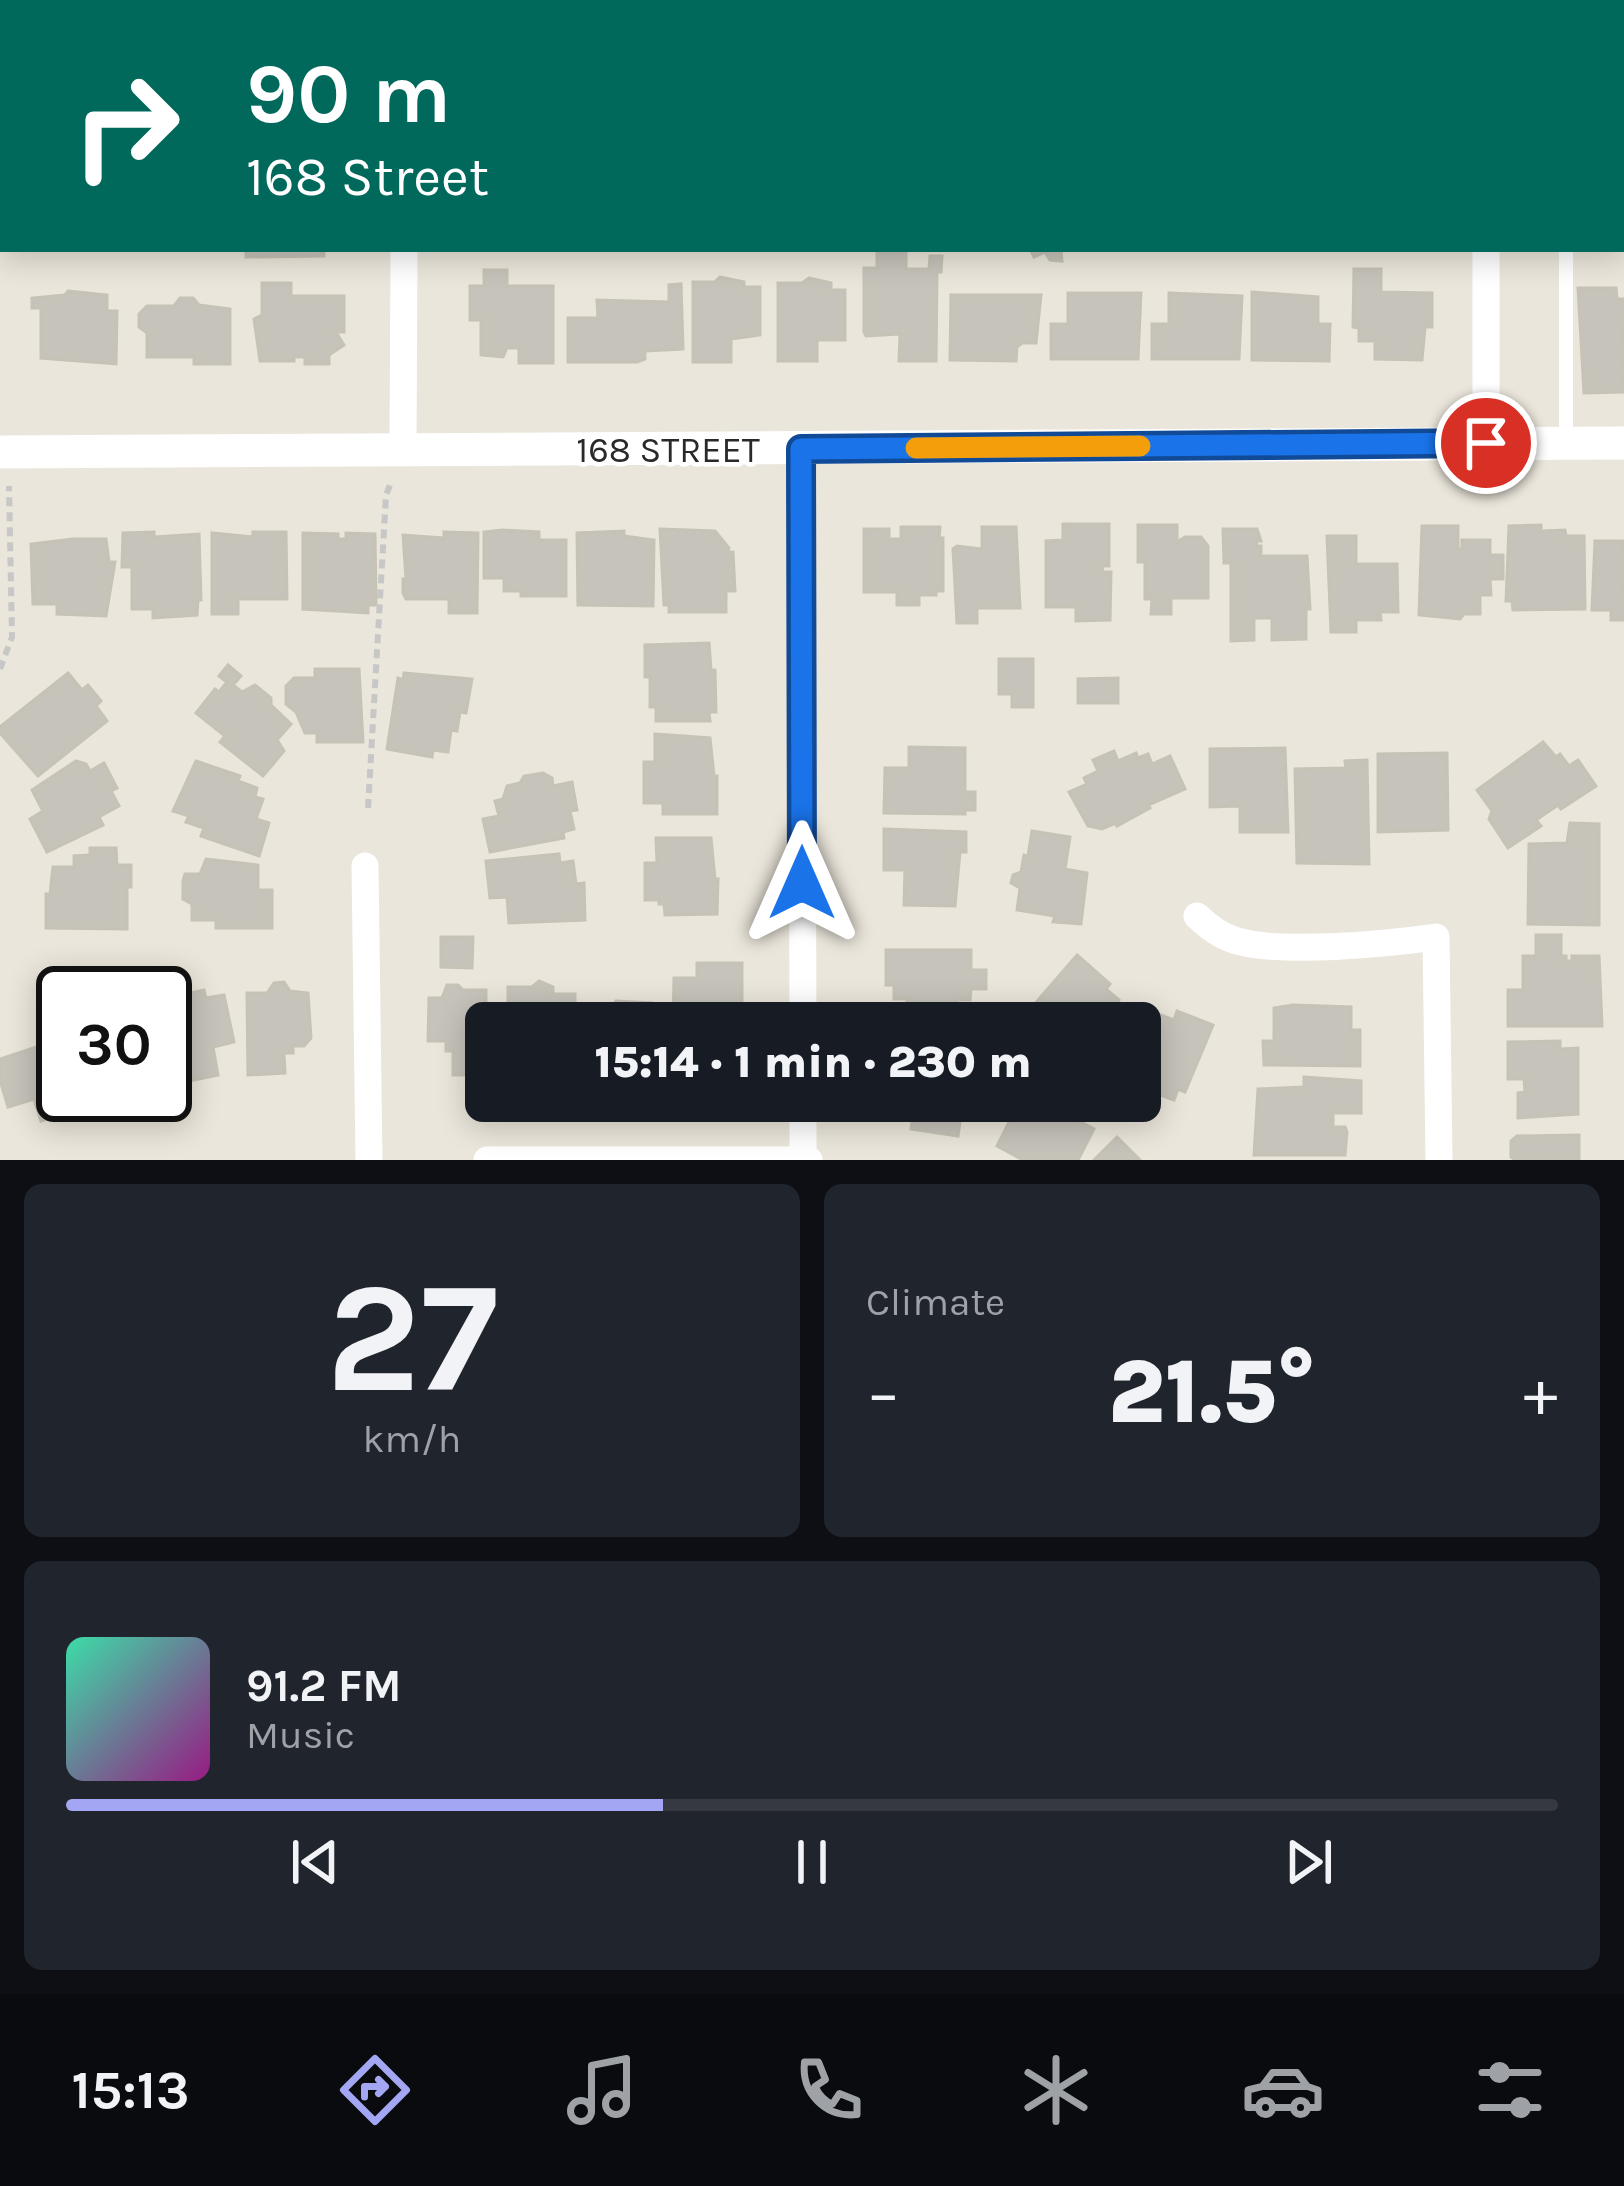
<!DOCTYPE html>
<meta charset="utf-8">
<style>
:root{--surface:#171b24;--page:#20242c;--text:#f1f3f6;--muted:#9ea1a6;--line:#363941;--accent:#a3a6f3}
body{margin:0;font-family:Karla,sans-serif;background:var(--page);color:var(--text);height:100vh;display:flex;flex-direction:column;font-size:45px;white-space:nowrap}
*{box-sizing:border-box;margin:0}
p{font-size:39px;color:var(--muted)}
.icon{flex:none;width:66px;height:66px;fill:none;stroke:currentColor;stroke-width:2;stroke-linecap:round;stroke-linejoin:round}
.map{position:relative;height:1160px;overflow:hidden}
.details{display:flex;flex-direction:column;gap:24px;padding:24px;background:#0d0f14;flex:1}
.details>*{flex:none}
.guide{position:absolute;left:0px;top:0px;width:1626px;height:252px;box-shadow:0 6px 30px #0003;background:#00695c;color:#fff;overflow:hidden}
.speed{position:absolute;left:36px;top:966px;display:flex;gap:24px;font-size:60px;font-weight:700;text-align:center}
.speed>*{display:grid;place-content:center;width:156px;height:156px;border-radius:50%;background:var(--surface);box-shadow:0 6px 30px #0003;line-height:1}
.speed .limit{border:6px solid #111;border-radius:18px;background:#fff;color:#111}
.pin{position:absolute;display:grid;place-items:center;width:102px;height:102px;color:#fff;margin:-51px;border:6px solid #fff;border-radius:50%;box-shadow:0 3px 12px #0007}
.me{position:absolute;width:132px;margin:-66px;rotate:0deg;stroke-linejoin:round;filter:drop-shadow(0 0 9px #0008)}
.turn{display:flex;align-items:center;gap:42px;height:252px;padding:0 48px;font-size:54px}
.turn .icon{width:156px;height:156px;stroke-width:2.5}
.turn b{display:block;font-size:84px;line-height:102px}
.big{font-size:90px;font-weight:800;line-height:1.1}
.details .tile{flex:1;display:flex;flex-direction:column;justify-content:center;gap:18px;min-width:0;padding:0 42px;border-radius:18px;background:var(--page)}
.details .dial{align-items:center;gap:0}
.dial b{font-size:156px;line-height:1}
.song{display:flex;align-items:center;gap:36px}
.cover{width:144px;height:144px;border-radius:18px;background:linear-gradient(135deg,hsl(160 70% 55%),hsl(310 70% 35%))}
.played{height:12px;border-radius:6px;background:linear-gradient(90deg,var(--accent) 40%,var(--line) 40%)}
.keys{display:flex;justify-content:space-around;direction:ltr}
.heat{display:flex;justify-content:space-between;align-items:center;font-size:66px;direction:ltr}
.details .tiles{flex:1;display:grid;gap:24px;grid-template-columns:1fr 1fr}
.tile:last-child{grid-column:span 2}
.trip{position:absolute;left:465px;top:1002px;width:696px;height:120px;border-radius:18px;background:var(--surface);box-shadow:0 6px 30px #0003;font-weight:800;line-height:120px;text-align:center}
.tab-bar{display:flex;height:192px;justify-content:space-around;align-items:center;background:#090b0e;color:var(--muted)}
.tab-bar .icon{width:84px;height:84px}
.tab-bar .selected{color:var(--accent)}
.tab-bar b{font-size:54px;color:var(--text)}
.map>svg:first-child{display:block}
</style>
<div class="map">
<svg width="1624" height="1160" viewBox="0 0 1624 1160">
<rect width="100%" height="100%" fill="#ebe6db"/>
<g fill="#c6c3bb" stroke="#c6c2b5" stroke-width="3">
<path d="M111,0H169L111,3Z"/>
<path d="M854,0H916L854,3Z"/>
<path d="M1049,0L1055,3L982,1L984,0Z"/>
<rect x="1257" y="0" width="83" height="2"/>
<path d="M1547,0H1620L1621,3H1548Z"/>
<path d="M246,249H324V256L246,257Z"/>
<path d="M1030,249H1061L1062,261L1050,260L1045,252L1034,257Z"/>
<path d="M877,252H906V269H929L930,256H942L941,272H937L936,361H899L900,334L866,336L864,332V268H877Z"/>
<path d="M1354,269H1381V292L1432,293V327H1425L1422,360L1375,359V341H1359V328L1353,327Z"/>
<path d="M484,270H507V286H553V363H519V348H507L503,357L481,355V320H470V286H484Z"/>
<path d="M720,277L744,282V287H760V335L731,339V362H693V282H715Z"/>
<path d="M809,278L831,283V290H845V340H817V361H778V283H802Z"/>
<path d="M262,283H291V296H344V332H336L344,345L329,355V364H305V357H294V361H260L254,319L262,315Z"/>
<path d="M681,284L683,349L645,351V359L637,362H568V318H598L597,300L669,302V285Z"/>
<path d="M1578,288H1616L1617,299H1624L1623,392L1584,393Z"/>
<path d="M68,291L107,295V311H117L116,364L41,358V308H32V298L65,295Z"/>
<path d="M1252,292L1318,297V324H1330L1329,361L1252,360Z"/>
<path d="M1068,293H1141L1138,359H1051V324H1068Z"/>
<path d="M1169,293L1242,296L1239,359H1152V324H1169Z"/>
<path d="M951,295H1041L1036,343H1022L1017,347L1016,361L950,360Z"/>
<path d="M180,298H193L199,305L230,309V364H194V357H147V333L139,327V314L147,306H174Z"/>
<path d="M1063,524H1109V566H1102L1103,572H1111L1110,620L1076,621V607H1046V541L1063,540Z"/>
<path d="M1138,525H1177V542L1185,537H1201L1208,546V598H1171V614H1151L1152,599H1145V562H1138Z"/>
<path d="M1541,525V531L1565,530L1566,536H1584L1585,609L1513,610L1512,601H1506L1509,526Z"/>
<path d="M1422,526H1458V549H1462V540H1490V555H1503V579H1490L1491,595H1480V614H1464L1460,619L1419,615Z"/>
<path d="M901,527H940L939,538H943V591H936V595H919V605H897V592H864V529H889V539H901Z"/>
<path d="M982,527H1016L1020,608H977V623H957L953,549L957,546L982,549Z"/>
<path d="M660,529L715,531L729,548L726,552H733L735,591H726V612H669V605H664Z"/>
<path d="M1223,529H1257L1261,541H1256L1257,546H1261V553L1257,556H1307L1310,609H1306V639L1272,640V618H1254V640L1231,641V563H1224Z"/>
<path d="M502,530L539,532V540H566V596H521V591H504V578H484V532Z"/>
<path d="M624,531V536L654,540L653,606L578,605L577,533Z"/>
<path d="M154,532V537L199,534L201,600H198L197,615L153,618V609H132V567H122L123,533Z"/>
<path d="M253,532H286L287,599H238V614H212V533L253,537Z"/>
<path d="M444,532L478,533L477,613H449V599H406L403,593V579H406L403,535L444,538Z"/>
<path d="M303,533L338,534V539H346V533L375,534L376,605H368V613L303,609Z"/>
<path d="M1327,536H1356V564H1397L1398,612H1380L1381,620H1356V632H1331Z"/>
<path d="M73,539H106L109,562H115L106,616L57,614V604H33L31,544Z"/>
<path d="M1595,541H1623L1624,620H1611V610H1592Z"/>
<path d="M709,643L711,670H715L716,712H709L710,721H656V707H650V677H645V645Z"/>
<path d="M999,659H1033V707H1012V694H999Z"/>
<path d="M228,665L241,676L233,685L242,692L255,685L271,698V705L291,724L277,740L284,751L263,776L220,742L225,736L196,713L215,689L219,692L227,682L219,676Z"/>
<path d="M315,669H359L363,742H317V733H305L296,712L286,704V686L294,678H315Z"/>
<path d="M68,673L82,690L88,685L101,701L96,706L107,721L38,776L0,733V727Z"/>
<path d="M404,673L472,679L466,713L460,712L457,731L451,730L448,752L433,750L432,757L387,749L398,678L403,680Z"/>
<path d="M1118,678V703H1078V679Z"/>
<path d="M655,734L710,738L714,776H717V814H663V803H644V762H655Z"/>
<path d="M1543,742L1556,757L1560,754L1569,766L1578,760L1596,786L1561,809L1558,805L1536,820L1541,826L1508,848L1489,819L1492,811L1477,790Z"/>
<path d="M909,747L965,748V792H975V810H965V814L884,813L885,768H909Z"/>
<path d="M1285,748L1288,832H1240V806L1210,807V749Z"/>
<path d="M1114,751L1118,761L1136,753L1138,758L1148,754L1152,764L1170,756L1185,789L1148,805L1150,808L1117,826L1116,823L1102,829L1088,826L1069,792L1087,784L1084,778L1098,771L1093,760Z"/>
<path d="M1447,753L1448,830L1378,832V754Z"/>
<path d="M1367,760L1369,864L1297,863L1295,769L1346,768L1345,761Z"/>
<path d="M76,761L86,764L90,771L104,763L117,788L111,791L119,806L99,817L103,825L47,852L30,819L43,811L32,790Z"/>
<path d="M196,761L240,776L238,781L257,788L255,797L263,799L256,819L269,823L259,856L201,836L204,828L186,822L189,816L173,811Z"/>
<path d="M543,773L552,778L553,786L572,782L577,810L570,811L574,829L563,832L564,838L490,852L483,819L499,816L495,801L503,799L507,786L520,783L524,776Z"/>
<path d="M1570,823L1599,824V925L1528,924L1529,844L1567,843Z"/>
<path d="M884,829L966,832V852H960L955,906L904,905L905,870H884Z"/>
<path d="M1032,831L1070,837L1065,869L1087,873L1081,924L1053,922L1055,916L1017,910L1020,888L1011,883L1013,875L1021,872L1024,855L1028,856Z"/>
<path d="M656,838H711L715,879H718L717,914L665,915L664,904H659V900H645V863H657Z"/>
<path d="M90,848H116L117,865H131V887H127V929L46,928V894H50L53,867H74V856L90,855Z"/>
<path d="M559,854L560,863L573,861L576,884L584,883L585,920L509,923L507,897L490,898L486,861Z"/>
<path d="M206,859L258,865V890H272V928H216V920H192V904L183,899V881L185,874H200Z"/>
<path d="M1536,935H1561V956H1566V961H1572V956H1599L1602,1026H1508V990H1523V956H1536Z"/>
<path d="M441,937H473L472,968L441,967Z"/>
<path d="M886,950H971V970H986V989H971L970,1000H957V1020H911L907,1016V999H894V985H886Z"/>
<path d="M1077,955L1110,984L1106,989L1119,1000L1111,1013L1102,1023H1034L1025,1015Z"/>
<path d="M697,963H742V1023H673L674,978H697Z"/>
<path d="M539,981L553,987V994H575V1023H508V987H532Z"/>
<path d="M284,982L290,991L308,993L311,1038L304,1046H293V1053H284L285,1073L248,1075L247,993H267L274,983Z"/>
<path d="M189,984L191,993L204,990L206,998L224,995L234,1042L213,1047L218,1075L170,1085L165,1059V1006L172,1005L168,988Z"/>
<path d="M447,985H458L463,990H486V1075H453V1051H446V1041H428L429,998H442Z"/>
<path d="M616,1001L652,1003V1009H661L662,1023H590L599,1022V1004H614Z"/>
<path d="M1293,1005L1351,1007V1030H1360V1066L1264,1065L1263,1041H1274V1008Z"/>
<path d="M1150,1011L1174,1020L1177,1011L1213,1025L1185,1092L1178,1089L1174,1100L1152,1092L1156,1080L1140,1073V1023H1124L1127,1014L1146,1021Z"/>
<path d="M63,1038V1095H82L85,1107L41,1121L34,1099L8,1107L0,1080V1059Z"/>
<path d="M1560,1041V1049L1578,1048V1114L1518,1118V1093L1525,1092L1524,1079H1508V1042Z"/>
<path d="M1304,1077L1361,1081V1113H1333V1127H1345L1347,1132L1345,1155H1254L1258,1089L1304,1087Z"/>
<path d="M915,1101H963L958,1136L911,1129Z"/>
<path d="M1020,1101H1041L1094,1129L1078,1160H1023L997,1146Z"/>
<path d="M1579,1135V1160H1515L1511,1157V1141L1517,1136Z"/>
<path d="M1117,1137L1140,1160H1094Z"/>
</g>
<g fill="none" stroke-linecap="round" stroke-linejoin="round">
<g stroke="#c7c7c7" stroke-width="6" stroke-dasharray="9 6" stroke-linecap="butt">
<path d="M1439,3V0"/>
<path d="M0,669L12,637L9,486"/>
<path d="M368,808L386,495L390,485"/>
</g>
<g stroke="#fff" stroke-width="14">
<path d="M1623,180H1624"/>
<path d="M1623,242H1624"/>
<path d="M1566,249V444"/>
</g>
<g stroke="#fff" stroke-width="27">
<path d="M405,3V0"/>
<path d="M1486,249V444"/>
<path d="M801,449L803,1023"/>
<path d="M403,450L404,249"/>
<path d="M365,866L369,1160"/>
<path d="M1197,916C1209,927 1220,936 1237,941C1283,954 1386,944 1436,937L1439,1160"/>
<path d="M803,1101V1157"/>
<path d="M487,1160H809"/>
</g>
<path stroke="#fff" stroke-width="33" d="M0,452L1624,443"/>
</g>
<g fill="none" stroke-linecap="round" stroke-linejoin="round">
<defs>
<path id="route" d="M802,883L801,449L1486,443"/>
</defs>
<use href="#route" stroke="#114b97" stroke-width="30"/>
<use href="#route" stroke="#1a73e8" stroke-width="21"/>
<path stroke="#f59e0b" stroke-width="21" d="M916,448L1140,446"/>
</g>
<g text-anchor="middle" stroke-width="9" stroke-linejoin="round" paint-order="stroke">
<g font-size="36" fill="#292929" stroke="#fff">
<text x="668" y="462">168 STREET</text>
</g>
</g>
</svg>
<div class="speed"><div class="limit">30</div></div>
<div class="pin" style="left:1486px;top:443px;background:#d93025"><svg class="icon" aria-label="arrive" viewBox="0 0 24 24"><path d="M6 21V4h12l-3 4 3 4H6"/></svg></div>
<svg class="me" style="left:802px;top:883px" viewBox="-20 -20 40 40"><path d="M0-17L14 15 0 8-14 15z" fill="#1a73e8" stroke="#fff" stroke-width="4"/></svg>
<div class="trip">15:14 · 1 min · 230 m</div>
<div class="guide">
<div class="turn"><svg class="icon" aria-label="right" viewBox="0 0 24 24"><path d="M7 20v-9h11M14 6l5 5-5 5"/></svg><div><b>90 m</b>168 Street</div></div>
</div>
</div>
<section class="details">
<div class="tiles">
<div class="tile dial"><b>27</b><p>km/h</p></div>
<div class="tile"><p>Climate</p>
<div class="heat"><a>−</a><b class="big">21.5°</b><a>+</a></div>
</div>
<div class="tile">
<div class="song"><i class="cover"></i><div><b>91.2 FM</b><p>Music</p></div></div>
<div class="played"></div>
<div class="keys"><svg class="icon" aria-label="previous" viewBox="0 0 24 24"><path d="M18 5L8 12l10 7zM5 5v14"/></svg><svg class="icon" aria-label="pause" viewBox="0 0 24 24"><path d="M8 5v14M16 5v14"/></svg><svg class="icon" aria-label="next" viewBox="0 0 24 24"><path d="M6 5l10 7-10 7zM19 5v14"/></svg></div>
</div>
</div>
</section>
<nav class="tab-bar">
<b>15:13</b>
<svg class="icon selected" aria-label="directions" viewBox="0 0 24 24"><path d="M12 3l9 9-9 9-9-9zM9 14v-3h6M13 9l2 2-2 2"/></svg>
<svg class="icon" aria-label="music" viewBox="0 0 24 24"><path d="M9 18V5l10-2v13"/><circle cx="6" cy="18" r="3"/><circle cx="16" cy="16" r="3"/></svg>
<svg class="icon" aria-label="phone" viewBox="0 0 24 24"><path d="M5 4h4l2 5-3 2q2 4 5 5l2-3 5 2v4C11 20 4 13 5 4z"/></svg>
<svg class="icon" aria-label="climate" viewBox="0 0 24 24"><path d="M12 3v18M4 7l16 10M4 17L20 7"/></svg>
<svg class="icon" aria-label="car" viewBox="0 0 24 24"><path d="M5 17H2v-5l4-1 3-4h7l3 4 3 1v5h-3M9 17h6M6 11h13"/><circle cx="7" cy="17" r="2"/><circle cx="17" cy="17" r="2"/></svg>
<svg class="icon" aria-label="filters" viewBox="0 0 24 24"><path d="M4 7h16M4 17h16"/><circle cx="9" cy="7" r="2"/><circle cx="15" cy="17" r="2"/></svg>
</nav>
